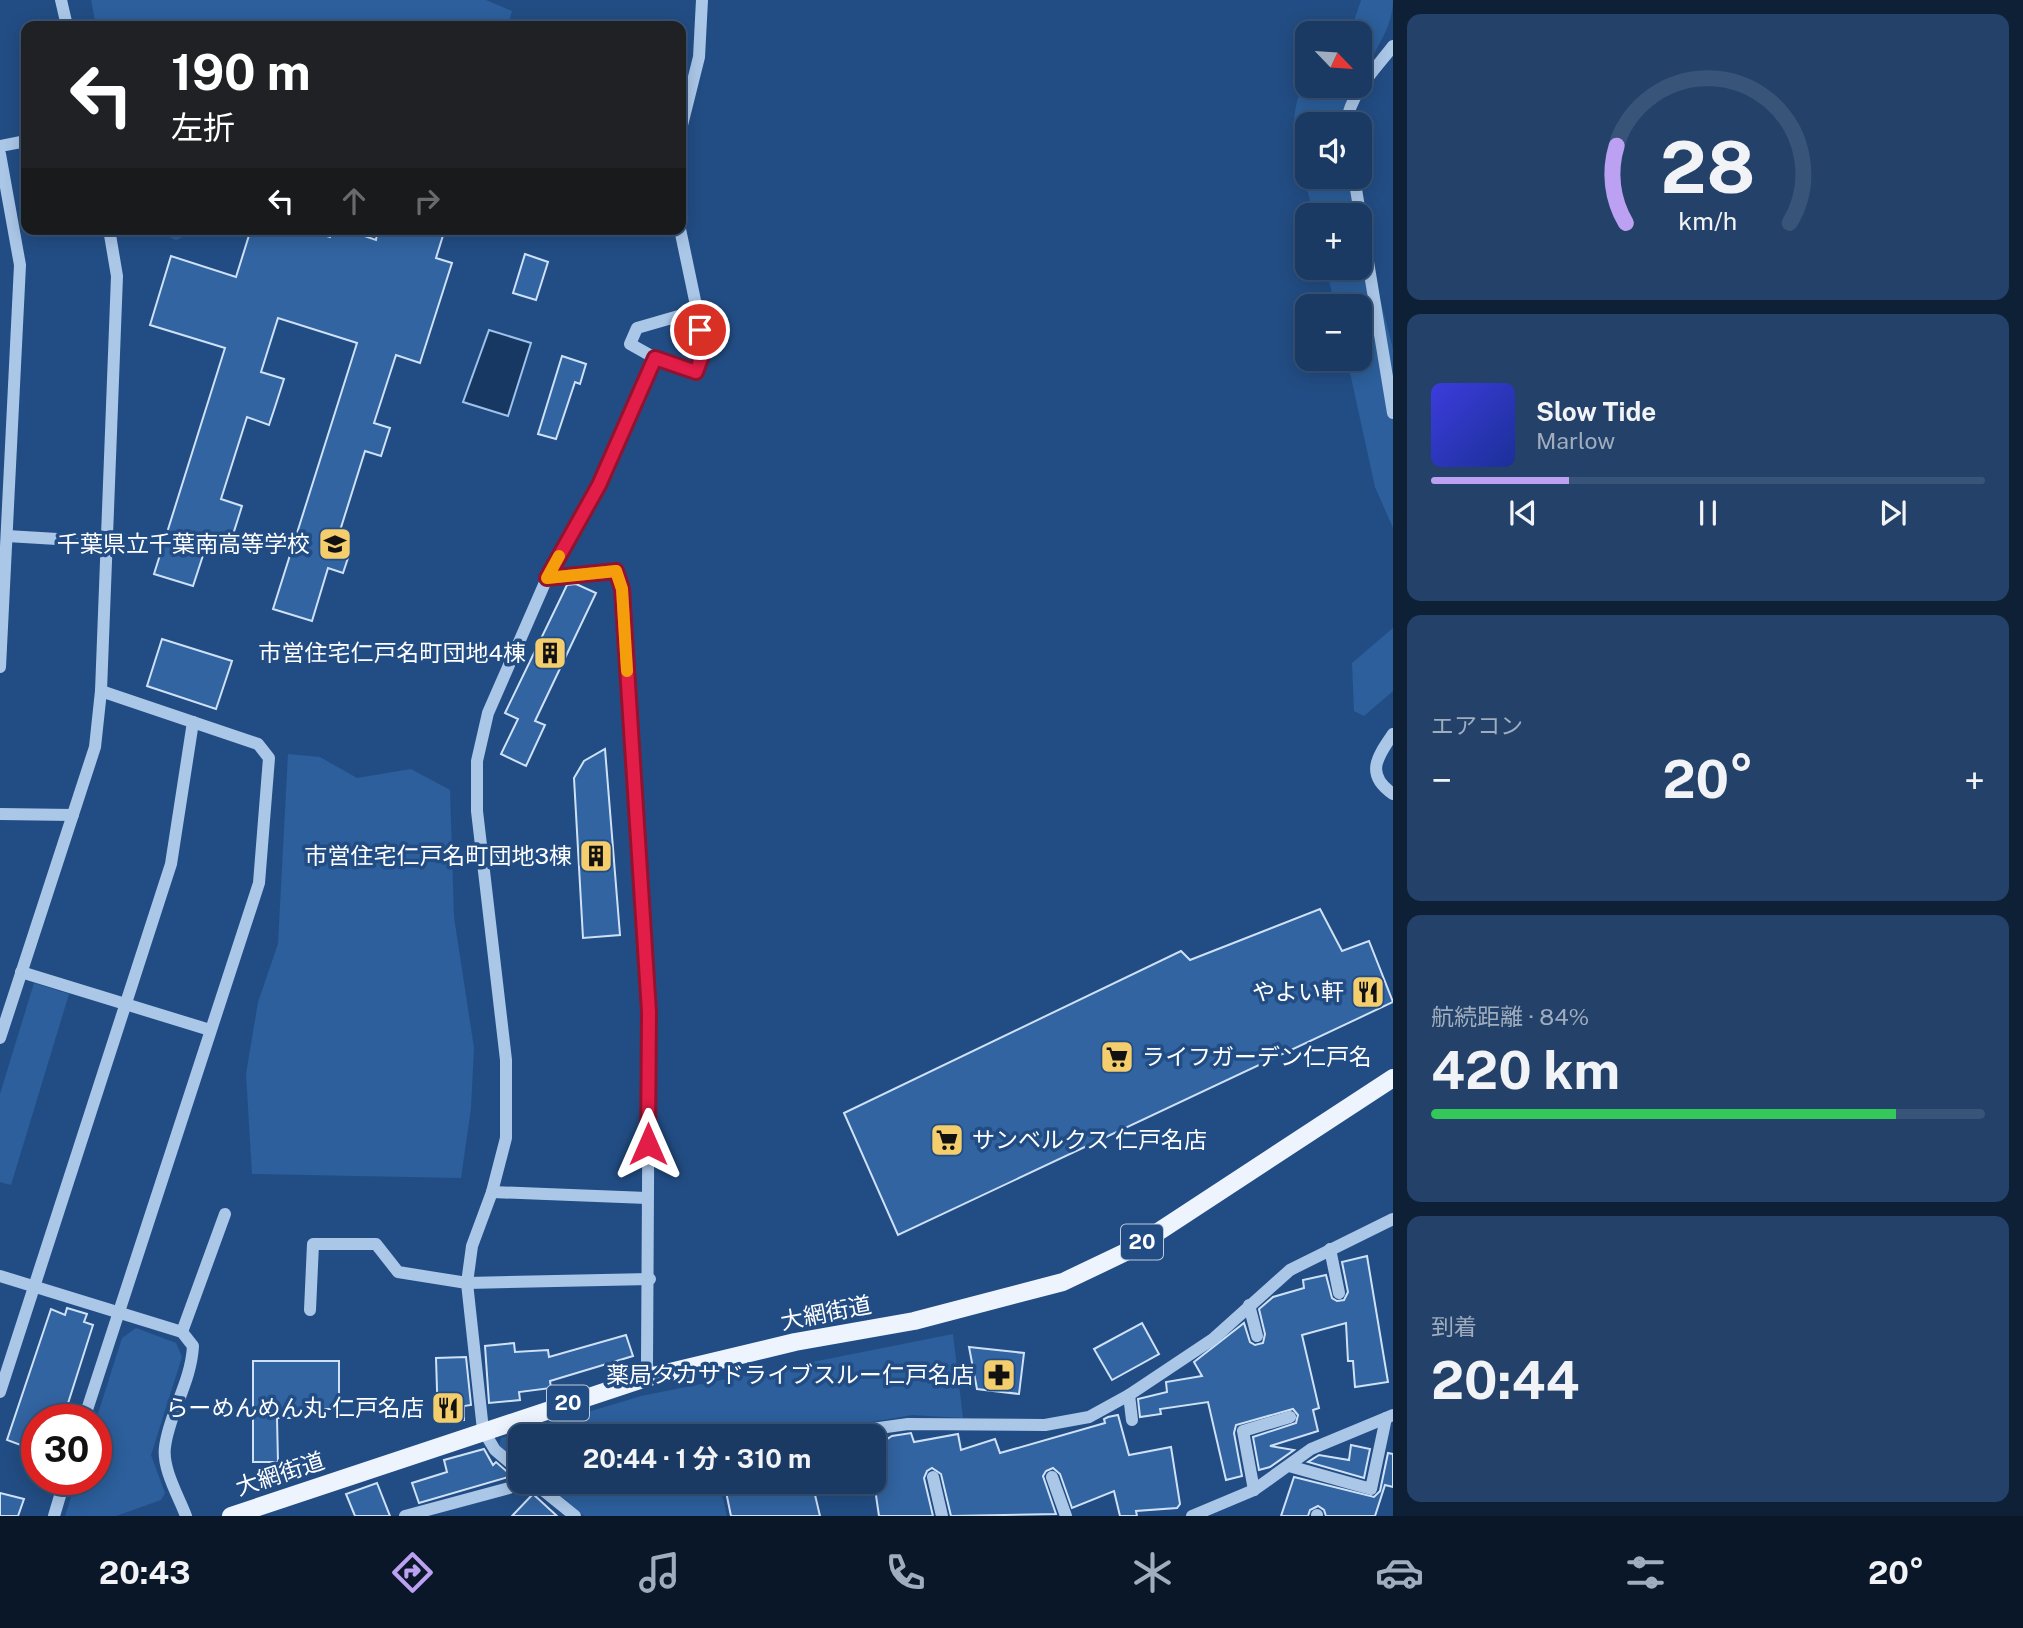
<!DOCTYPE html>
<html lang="ja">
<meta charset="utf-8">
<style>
:root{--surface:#1a3a63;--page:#234169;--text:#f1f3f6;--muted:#9fadbe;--line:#385478;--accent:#bca0f2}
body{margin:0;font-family:"Public Sans","Noto Sans JP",sans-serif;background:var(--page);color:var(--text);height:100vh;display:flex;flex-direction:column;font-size:26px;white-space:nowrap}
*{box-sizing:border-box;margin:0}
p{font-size:23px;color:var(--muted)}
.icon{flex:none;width:38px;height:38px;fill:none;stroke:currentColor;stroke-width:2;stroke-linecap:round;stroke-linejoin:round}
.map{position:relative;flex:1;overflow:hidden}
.panel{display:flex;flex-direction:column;gap:14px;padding:14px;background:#0e2036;width:630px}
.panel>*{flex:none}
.guide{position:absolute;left:21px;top:21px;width:665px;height:214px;border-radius:14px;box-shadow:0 4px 18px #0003,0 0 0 2px var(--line);background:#202124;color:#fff;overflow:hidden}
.needle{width:46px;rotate:115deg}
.fabs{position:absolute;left:1295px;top:21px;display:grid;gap:14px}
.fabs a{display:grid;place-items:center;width:77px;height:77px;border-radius:14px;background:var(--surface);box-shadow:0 4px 18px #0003,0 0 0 2px var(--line);font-size:35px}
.speed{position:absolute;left:21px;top:1404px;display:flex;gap:14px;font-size:35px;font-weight:700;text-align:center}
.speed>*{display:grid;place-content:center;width:91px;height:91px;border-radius:50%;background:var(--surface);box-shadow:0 4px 18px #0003,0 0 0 2px var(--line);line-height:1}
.speed .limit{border:10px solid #d22;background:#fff;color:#111}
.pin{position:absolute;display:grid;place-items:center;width:60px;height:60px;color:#fff;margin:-30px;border:4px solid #fff;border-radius:50%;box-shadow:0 2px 7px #0007}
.me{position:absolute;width:77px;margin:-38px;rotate:0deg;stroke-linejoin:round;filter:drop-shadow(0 0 5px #0008)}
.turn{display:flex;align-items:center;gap:24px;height:147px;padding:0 35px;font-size:32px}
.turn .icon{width:91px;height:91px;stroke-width:2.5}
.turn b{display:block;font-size:49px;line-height:60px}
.lanes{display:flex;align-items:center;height:66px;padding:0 35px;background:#0003;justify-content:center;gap:35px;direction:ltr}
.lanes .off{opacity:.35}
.big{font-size:52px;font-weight:700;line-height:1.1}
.panel .card{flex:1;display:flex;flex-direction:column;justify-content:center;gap:10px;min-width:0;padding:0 24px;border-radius:14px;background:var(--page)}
.panel .dial{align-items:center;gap:0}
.dial svg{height:182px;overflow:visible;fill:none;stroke:var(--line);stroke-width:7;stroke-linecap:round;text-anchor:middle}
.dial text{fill:var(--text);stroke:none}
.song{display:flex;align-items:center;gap:21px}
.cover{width:84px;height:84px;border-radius:10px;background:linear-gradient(135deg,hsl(240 70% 55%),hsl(230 70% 35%))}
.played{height:7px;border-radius:4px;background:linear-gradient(90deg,var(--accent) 25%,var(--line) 25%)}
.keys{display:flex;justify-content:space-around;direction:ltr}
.heat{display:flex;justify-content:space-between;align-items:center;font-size:38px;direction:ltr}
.charge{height:10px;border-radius:5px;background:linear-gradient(90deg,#34c759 84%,var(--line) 0)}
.trip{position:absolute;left:508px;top:1424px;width:378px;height:70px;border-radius:14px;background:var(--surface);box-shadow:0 4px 18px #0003,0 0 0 2px var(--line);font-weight:700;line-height:70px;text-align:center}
.dock{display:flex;height:112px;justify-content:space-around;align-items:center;background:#0a1728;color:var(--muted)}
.dock .icon{width:49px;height:49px}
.dock .current{color:var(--accent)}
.dock b{font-size:32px;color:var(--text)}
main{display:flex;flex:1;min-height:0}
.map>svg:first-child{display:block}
</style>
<main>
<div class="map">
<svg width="1393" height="1516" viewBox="0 0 1393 1516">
<rect width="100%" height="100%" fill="#224d84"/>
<g fill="#2c5f9c">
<path d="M91,0H486L512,11L508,26H96Z"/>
<path d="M1361,0H1393C1393,31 1370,54 1360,83V33H1344L1354,21Z"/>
<path d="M1307,81V86H1359L1346,124H1307V177H1349L1359,215H1314C1305,175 1279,118 1307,81Z"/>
<path d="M1360,220L1393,349V528L1375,487L1347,359H1360V306H1335L1326,268H1360Z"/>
<path d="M151,229H201L176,240Z"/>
<path d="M1393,628V691L1364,716L1354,711L1352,663Z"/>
<path d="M288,754L320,757L357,778L411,769L450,790L454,917L474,1048L471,1108L461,1178L252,1174L246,1074L258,1002L278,944Z"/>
<path d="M34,983L69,994L11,1185L0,1182V1094Z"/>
<path d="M136,1328L176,1343L182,1357L151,1455L165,1493L161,1500L116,1516H65L77,1479H96V1420L122,1338Z"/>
<path d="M953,1334L963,1418L912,1415L783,1437H520V1466L499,1448L501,1438L641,1396Z"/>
<path d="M544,1482H719L727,1516H584Z"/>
</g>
<path fill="#183864" stroke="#9fc2ea" stroke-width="2" d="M489,330L531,343L508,416L463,402Z"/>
<g fill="#3264a1" stroke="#cfe1f6" stroke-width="2">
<path d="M251,229H304L330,237L333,229H344L376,240L378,229H445L436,258L452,263L420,363L396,355L374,423L390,428L381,456L365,451L333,553L348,558L343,573L328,568L312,621L273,609L357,343L278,318L261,372L284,379L275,407L269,425L247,417L221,499L242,506L231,541L210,534L193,586L154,574L225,348L150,325L171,256L236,277Z"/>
<path d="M525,254L548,262L536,300L513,293Z"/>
<path d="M562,356L586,364L580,384L575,382L556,439L538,434Z"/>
<path d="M576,584L596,593L535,721L545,725L526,766L501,754L518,719L505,713L567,585Z"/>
<path d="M162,639L232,661L216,709L147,686Z"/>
<path d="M605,749L620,935L583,938L574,778L584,761Z"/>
<path d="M1320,909L1342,951L1369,941L1393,1002L898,1235L844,1113L1181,951L1190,960Z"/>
<path d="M1367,1256L1388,1382L1355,1387L1353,1361H1348L1346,1323L1302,1335L1319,1408L1313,1410L1318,1431L1270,1446L1294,1450L1270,1467L1259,1470L1253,1437L1296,1423L1298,1415L1293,1409L1236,1425L1234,1433L1242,1476L1226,1480L1208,1402L1160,1409L1161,1414L1140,1417L1138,1399L1167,1392L1166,1382L1202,1376L1194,1362L1244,1323L1250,1342L1255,1345L1263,1343L1265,1334L1259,1309L1273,1297L1304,1288L1303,1280L1326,1275L1332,1298L1337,1301L1344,1300L1348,1292L1342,1262Z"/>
<path d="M67,1308L87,1314L84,1322L93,1325L63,1419H37V1451L7,1440L51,1309L65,1315Z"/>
<path d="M1142,1323L1159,1354L1112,1380L1094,1349Z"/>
<path d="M626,1335L633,1356L550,1381L551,1388L519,1392L520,1400L489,1403L485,1346L514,1343L515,1352L548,1350L549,1357Z"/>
<path d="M969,1347L1024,1353L1019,1394L977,1389Z"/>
<path d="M466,1357L471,1405L464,1406V1420L438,1421L436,1358Z"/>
<path d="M253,1361H339V1409H301V1418H277L278,1462H253Z"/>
<path d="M1118,1415L1129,1455L1171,1447L1180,1504L1177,1508L1136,1511L1137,1516H1120L1114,1491L1072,1508L1060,1474L1053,1468L1046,1471L1043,1476L1056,1514L951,1516L941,1474L932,1468L927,1471L924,1478L933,1516H879L873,1475L882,1472L880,1466L884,1465L876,1446L892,1436L911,1433L914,1442L958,1434L961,1450L995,1439L1000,1453L1105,1423L1104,1419L1108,1417Z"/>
<path d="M1351,1445L1370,1449L1364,1478L1308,1462L1319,1455L1349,1460Z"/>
<path d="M484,1449L493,1465L496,1462L512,1476L419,1503L412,1483L447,1472L444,1460Z"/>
<path d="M1388,1453L1393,1454V1487L1385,1485L1375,1516H1326L1324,1510L1318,1506L1310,1510L1308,1516H1281L1294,1477L1374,1497L1380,1491Z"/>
<path d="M724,1482H812L820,1516H731Z"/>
<path d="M377,1483L390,1516H355L346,1494Z"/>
<path d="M0,1493L24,1499L18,1516H0Z"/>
<path d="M533,1494L557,1516H512Z"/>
</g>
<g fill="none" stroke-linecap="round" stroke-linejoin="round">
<g stroke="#abc7e8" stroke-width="12">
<path d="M61,0L67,26"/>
<path d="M1346,124C1351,92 1374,71 1393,46"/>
<path d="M681,129L699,57L702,0"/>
<path d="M0,146L26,141"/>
<path d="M0,154L20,265L0,667"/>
<path d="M1354,177L1393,413"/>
<path d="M680,229L705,348L696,372L655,358L630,344L637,328L696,311"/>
<path d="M7,536L107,542"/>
<path d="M547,578L616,571L622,589L649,1012L647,1365L649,1377"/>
<path d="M1393,734C1378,756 1364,774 1393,794"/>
<path d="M0,814L73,815"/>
<path d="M21,972L210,1030"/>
<path d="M0,1038L95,747L101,691L117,276L109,229"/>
<path d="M492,1192L647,1198"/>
<path d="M1330,1249L1339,1293"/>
<path d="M0,1276L182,1332L193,1346C191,1383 169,1413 165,1447C162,1469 179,1497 186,1516"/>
<path d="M1249,1305L1257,1336"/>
<path d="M310,1310L313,1244H376L398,1272L467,1283L650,1279"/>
<path d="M182,1332L225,1214"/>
<path d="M0,1392L171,864L193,722"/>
<path d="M1129,1395L1132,1420"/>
<path d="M84,1419L259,883L269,758L258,744L101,691"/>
<path d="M814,1437L908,1424L1045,1425L1089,1417L1129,1395L1213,1339L1290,1270L1393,1219"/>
<path d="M1289,1466L1371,1489L1386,1418"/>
<path d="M520,1471L495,1450L483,1430L467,1283L472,1246L492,1192L506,1138V1060L477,811V761L488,713L547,578L599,485L655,358"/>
<path d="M933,1477L942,1516"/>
<path d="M1052,1477L1066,1516"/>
<path d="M533,1482L575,1516"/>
<path d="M1254,1490L1243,1431L1290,1417"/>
<path d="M54,1516L65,1479"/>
<path d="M405,1516L509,1488L520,1481"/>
<path d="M1192,1516L1254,1490L1311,1449L1393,1415"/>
<path d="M1317,1516V1515"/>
</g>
<path stroke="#eef4fe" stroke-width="18" d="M231,1516L649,1377L795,1342L914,1321L1063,1282L1132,1249L1393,1078"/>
</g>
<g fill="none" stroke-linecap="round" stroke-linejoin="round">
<defs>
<path id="route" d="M648,1144L649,1012L622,589L616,571L547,578L599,485L655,358L696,372L705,348L700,330"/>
</defs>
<use href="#route" stroke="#92132f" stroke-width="18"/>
<use href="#route" stroke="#e11d48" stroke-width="12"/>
<path stroke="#f59e0b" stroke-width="12" d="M559,556L547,578L616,571L622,589L627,671"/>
</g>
<defs>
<symbol id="school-square" viewBox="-11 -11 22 22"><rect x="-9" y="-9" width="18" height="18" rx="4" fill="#f4cd6d" stroke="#224d84"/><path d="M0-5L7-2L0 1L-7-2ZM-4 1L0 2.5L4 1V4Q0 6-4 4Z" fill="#111"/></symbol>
<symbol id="building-square" viewBox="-11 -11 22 22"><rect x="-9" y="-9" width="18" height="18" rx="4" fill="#f4cd6d" stroke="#224d84"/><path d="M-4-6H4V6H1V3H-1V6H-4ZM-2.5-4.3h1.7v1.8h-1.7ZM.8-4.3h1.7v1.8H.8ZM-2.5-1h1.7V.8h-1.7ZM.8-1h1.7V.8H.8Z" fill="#111"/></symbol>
<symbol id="restaurant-square" viewBox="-11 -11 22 22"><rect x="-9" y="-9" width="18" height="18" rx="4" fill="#f4cd6d" stroke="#224d84"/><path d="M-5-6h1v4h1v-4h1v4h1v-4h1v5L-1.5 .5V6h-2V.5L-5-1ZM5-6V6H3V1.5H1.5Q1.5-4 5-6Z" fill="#111"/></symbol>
<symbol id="supermarket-square" viewBox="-11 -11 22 22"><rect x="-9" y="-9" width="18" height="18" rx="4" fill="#f4cd6d" stroke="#224d84"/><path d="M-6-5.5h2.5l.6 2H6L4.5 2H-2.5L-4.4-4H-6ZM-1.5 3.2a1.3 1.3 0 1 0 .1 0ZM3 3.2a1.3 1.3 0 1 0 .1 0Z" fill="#111"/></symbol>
<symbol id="pharmacy-square" viewBox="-11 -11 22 22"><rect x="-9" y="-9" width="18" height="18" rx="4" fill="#f4cd6d" stroke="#224d84"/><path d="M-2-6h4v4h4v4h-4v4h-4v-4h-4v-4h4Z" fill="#111"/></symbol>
</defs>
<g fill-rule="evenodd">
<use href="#school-square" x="316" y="525" width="38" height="38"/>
<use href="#building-square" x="531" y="634" width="38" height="38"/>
<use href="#building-square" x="577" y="837" width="38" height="38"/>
<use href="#restaurant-square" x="1349" y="973" width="38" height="38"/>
<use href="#supermarket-square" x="1098" y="1038" width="38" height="38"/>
<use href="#supermarket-square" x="928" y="1121" width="38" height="38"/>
<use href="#pharmacy-square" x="980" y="1356" width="38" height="38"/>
<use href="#restaurant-square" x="429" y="1389" width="38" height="38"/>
</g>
<g text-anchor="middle" stroke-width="7" stroke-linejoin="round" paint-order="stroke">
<g fill="#224d84" stroke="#bdcada" stroke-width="2">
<rect x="1121" y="1224.5" width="42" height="35" rx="5"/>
<rect x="547" y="1385.5" width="42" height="35" rx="5"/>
</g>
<g font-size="21" font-weight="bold" fill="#fff">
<text x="1142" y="1249">20</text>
<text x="568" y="1410">20</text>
</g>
<g font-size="23" fill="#fff" stroke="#224d84" text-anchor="end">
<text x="310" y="552">千葉県立千葉南高等学校</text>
<text x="526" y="661">市営住宅仁戸名町団地4棟</text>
<text x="572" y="864">市営住宅仁戸名町団地3棟</text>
<text x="1344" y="1000">やよい軒</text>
<text x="1142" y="1065" text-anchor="start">ライフガーデン仁戸名</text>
<text x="972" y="1148" text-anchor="start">サンベルクス 仁戸名店</text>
<text x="974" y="1383">薬局タカサドライブスルー仁戸名店</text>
<text x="424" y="1416">らーめんめん丸 仁戸名店</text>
</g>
<g font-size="23" fill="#fff" stroke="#224d84">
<text transform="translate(826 1313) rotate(-11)" y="8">大網街道</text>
<text transform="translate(280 1474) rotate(-18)" y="8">大網街道</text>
</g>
</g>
</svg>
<div class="fabs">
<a><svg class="needle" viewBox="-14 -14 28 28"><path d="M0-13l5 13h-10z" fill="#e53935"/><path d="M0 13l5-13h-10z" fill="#9fadbe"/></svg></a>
<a><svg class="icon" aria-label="sound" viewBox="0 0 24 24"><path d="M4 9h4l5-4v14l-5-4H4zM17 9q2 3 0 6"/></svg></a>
<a>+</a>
<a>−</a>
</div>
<div class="speed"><div class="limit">30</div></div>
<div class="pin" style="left:700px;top:330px;background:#d93025"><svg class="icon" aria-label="arrive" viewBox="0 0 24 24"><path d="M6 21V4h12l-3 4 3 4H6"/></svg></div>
<svg class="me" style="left:648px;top:1144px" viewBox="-20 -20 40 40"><path d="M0-17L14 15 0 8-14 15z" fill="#e11d48" stroke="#fff" stroke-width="4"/></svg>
<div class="trip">20:44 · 1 分 · 310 m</div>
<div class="guide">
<div class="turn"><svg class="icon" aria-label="left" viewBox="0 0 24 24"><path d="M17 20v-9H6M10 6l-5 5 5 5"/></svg><div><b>190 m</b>左折</div></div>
<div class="lanes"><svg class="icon" aria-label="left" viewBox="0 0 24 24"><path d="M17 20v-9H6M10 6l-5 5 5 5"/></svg><svg class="icon off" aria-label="ahead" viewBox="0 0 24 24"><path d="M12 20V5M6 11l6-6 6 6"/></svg><svg class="icon off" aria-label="right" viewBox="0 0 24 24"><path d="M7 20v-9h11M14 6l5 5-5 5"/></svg></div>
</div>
</div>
<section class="panel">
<div class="card dial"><svg viewBox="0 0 100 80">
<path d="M14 69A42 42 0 1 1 86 69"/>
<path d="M14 69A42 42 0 0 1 10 35" stroke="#bca0f2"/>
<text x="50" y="56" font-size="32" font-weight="700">28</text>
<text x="50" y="72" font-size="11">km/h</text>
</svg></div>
<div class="card">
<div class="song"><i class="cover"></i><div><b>Slow Tide</b><p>Marlow</p></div></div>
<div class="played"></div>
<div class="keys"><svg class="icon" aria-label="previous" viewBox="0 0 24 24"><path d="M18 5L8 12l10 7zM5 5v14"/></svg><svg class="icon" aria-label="pause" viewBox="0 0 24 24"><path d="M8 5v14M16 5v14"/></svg><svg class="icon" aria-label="next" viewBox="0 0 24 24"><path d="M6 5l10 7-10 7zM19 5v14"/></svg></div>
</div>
<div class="card"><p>エアコン</p>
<div class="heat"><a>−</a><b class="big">20°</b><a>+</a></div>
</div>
<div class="card"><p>航続距離 · 84%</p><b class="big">420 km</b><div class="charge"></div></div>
<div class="card"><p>到着</p><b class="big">20:44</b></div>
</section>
</main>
<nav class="dock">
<b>20:43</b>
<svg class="icon current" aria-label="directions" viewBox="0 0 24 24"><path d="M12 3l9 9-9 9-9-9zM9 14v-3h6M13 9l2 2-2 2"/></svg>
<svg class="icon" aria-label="music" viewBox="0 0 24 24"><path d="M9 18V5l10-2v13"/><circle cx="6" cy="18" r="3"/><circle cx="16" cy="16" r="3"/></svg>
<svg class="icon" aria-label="phone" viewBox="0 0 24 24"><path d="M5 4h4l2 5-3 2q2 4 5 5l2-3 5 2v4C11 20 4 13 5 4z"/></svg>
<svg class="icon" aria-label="climate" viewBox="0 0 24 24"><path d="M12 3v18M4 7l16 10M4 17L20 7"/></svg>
<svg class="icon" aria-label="car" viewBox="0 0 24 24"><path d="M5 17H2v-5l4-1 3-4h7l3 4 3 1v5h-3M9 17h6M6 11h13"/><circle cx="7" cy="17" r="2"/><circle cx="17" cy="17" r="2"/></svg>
<svg class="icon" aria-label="filters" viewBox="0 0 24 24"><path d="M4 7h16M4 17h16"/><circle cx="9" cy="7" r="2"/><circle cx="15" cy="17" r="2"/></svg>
<b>20°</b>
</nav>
